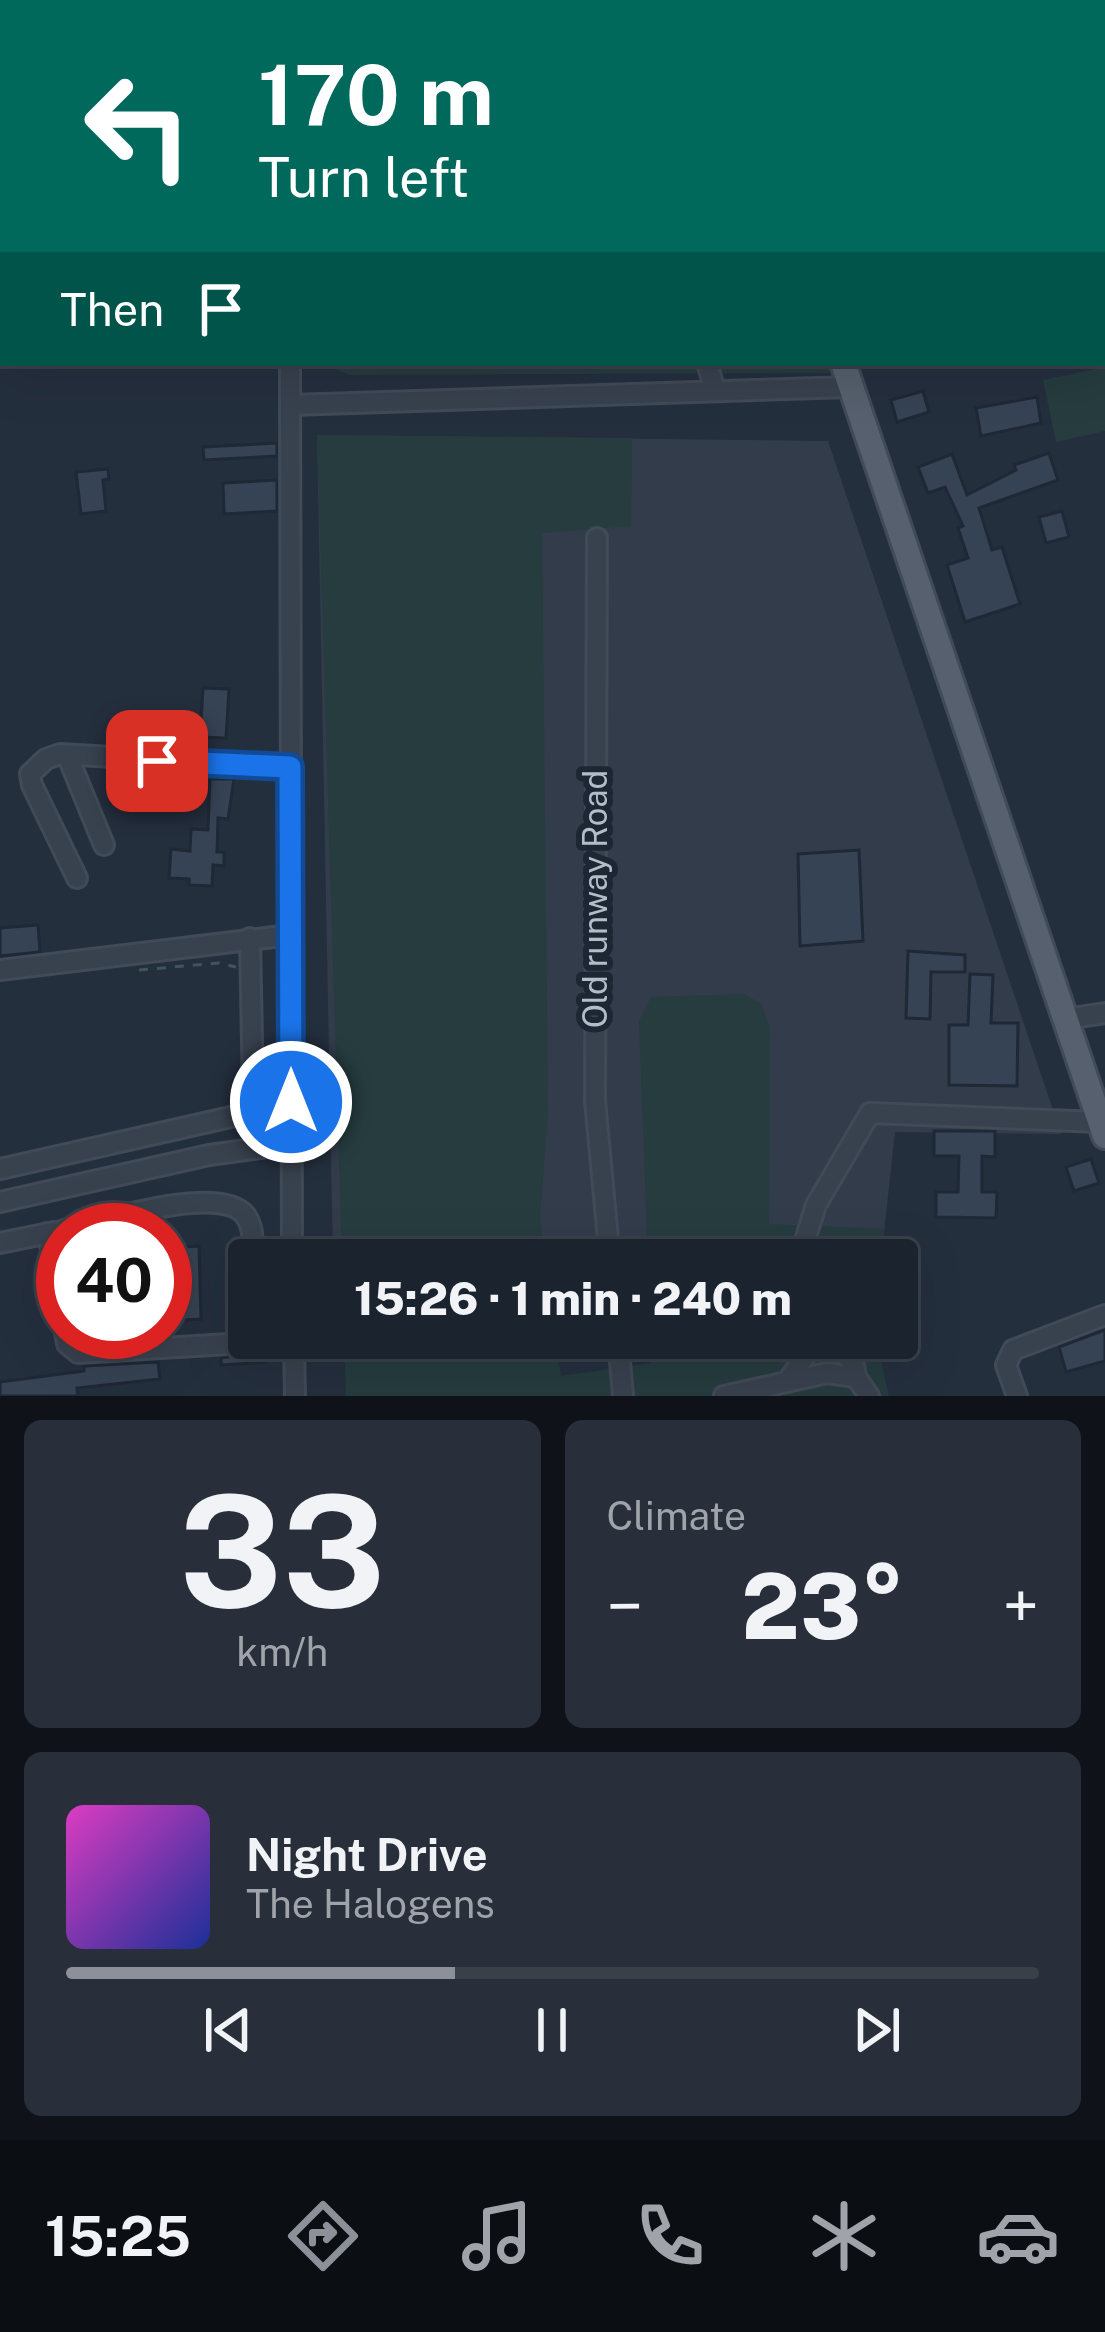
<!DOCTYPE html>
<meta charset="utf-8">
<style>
:root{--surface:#1b232e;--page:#282f3a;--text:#f1f3f6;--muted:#a0a4aa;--line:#39404a;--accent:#8c9099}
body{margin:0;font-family:"Public Sans",sans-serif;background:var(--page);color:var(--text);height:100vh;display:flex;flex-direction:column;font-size:45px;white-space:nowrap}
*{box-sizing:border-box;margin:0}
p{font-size:39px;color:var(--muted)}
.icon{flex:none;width:66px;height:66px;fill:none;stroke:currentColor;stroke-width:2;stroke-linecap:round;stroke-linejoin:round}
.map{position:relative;height:1396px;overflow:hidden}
.drawer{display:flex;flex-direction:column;gap:24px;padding:24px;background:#0f1319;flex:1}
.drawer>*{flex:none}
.top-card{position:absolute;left:0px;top:0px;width:1107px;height:366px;box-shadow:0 12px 48px #0002,0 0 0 3px var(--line);background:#00695c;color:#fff;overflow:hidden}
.speed{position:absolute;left:36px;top:1203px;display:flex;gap:24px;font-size:60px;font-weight:700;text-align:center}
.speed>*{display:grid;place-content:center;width:156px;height:156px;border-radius:50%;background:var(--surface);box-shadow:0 12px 48px #0002,0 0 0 3px var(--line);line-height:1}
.speed .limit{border:18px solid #d22;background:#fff;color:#111}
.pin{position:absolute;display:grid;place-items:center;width:102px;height:102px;color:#fff;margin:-51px;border-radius:24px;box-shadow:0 6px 18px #0006}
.me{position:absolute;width:132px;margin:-66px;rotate:0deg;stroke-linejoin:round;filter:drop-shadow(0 0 9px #0008)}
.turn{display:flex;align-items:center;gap:42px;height:252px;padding:0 60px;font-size:54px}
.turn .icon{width:156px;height:156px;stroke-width:2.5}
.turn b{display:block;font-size:84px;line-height:102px}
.then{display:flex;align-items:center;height:114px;padding:0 60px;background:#0003;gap:24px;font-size:45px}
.big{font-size:90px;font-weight:800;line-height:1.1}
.drawer .card{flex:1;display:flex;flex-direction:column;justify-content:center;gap:18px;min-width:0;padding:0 42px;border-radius:18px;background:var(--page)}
.drawer .dial{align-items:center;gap:0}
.dial b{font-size:156px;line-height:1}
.song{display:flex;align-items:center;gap:36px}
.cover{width:144px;height:144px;border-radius:18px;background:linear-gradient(135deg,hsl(310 70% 55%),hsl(230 70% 35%))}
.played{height:12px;border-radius:6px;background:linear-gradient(90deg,var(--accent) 40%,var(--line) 40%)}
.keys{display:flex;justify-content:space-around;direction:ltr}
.heat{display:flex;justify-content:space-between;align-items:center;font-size:66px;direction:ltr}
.drawer .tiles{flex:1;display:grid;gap:24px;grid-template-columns:1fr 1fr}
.card:last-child{grid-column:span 2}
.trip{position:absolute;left:228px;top:1239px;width:690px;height:120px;border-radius:12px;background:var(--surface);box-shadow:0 12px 48px #0002,0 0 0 3px var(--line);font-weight:800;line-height:120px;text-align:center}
.menu{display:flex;height:192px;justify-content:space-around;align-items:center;background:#0b0e12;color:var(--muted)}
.menu .icon{width:84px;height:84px}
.menu .active{color:var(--accent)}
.menu b{font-size:54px;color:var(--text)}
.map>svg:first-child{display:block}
</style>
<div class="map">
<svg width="1105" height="1396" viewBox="0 0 1105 1396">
<rect width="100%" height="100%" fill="#242f3e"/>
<path fill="#323c4b" d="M317,435L828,441L1061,1134L895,1132L881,1260H333Z"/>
<g fill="#263c3f">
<path d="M320,0H705L706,3H320Z"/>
<path d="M322,363H830L833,373L349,375Z"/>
<path d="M1105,367V431L1056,442L1043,380Z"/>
<path d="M317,435L632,438L631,526L542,533L548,1111L540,1218L545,1260H342Z"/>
<path d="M744,994L761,1004L770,1027L769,1224L884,1229L881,1260H648L639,1021L651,997Z"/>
<path d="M344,1338H555L561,1376L651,1363L650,1338H876L889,1396H346Z"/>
</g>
<g fill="#364354" stroke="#1f2835" stroke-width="3">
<path d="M923,391L929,412L897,422L891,400Z"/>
<path d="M1037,397L1041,423L981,436L976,408Z"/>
<path d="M277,443V456L204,460L203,447Z"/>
<path d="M1049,453L1058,480L979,508L992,550L1002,547L1020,604L965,622L947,565L968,558L958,528L963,526L945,487L928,493L918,467L952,454L967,495L1016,470L1014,465Z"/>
<path d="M108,469L109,479L103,480L106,511L81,514L76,472Z"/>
<path d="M277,480V511L224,514L223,483Z"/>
<path d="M1062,511L1069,537L1046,543L1039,517Z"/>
<path d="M203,688L229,689L226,738L200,737Z"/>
<path d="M210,779H234L228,819L218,818L217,852H224V866L213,865L212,886L189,885V879L169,878L171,849L190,851L191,829L208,830Z"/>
<path d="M859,850L863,941L800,946L798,854Z"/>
<path d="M38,925L40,952L0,956V928Z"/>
<path d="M908,951L965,955V972H931L930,1019L906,1018Z"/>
<path d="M970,974L993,975L991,1023H1018L1017,1086L949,1085V1025H968Z"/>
<path d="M934,1131H995V1157L982,1156V1192H997L996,1218L936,1217V1192H958L959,1156H934Z"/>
<path d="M1091,1159L1099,1183L1074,1191L1066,1167Z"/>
<path d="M199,1246L201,1319L165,1321V1248Z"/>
<path d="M1105,1330V1361L1066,1372L1059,1347Z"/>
<path d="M265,1351L266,1362L221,1365V1358Z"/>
<path d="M158,1362L160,1379L77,1388L78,1396H0V1382L84,1371V1366Z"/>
</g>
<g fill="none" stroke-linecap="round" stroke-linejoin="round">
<defs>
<g id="minor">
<path d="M287,3V0"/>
<path d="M813,3L820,0"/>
<path d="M1104,163H1105"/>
<path d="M0,279H3"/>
<path d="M1104,315H1105"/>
<path d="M290,363L292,1260"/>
<path d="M707,363L715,391"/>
<path d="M291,405L851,387"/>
<path d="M597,538L595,1101L610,1260"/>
<path d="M68,757L104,845"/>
<path d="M77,878L32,785L30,774L46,759L60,754L290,767"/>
<path d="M0,970L291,935"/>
<path d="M1066,1019L1105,1013"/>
<path d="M0,1169L244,1114L253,1092L250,938"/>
<path d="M0,1202L209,1155L291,1144"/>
<path d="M64,1230C100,1222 220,1183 245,1215C255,1228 252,1244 253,1260"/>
<path d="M48,1233L63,1320"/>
<path d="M0,1243L54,1232"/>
<path d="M799,1260L816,1205L870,1113L1100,1122"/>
<path d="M65,1332L67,1344L78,1353L245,1343L249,1337"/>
<path d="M294,1338L295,1396"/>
<path d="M618,1338L623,1396"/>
<path d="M830,1338L854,1364L856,1377"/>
<path d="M787,1382L818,1338"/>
<path d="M724,1396L827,1373L856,1377L869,1396"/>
<path d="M1017,1396L1006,1365L1013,1350L1105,1315"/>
</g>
<g id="major">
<path d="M720,0L721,3"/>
<path d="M843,363L1105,1136"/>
</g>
</defs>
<use href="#minor" stroke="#414a57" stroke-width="24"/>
<use href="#major" stroke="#414a57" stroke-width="30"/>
<g stroke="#3f5557" stroke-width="3" stroke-dasharray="9 9" stroke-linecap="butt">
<path d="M1104,0L1105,9"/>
<path d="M340,363H588"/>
<path d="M139,970L219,963L236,967"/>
</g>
<use href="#minor" stroke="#38414e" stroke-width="18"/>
<use href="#major" stroke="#56606e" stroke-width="24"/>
</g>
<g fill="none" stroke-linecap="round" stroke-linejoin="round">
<defs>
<path id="route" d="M157,761L290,767L291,1102"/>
</defs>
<use href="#route" stroke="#114b97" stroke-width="30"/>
<use href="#route" stroke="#1a73e8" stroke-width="21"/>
</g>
<g text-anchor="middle" stroke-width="12" stroke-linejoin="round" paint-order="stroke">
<g font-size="33" fill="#b4bcc9" stroke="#1d2633">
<text transform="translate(595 899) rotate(-90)" y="12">Old runway Road</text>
</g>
</g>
</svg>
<div class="speed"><div class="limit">40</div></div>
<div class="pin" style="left:157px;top:761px;background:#d93025"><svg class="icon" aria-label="arrive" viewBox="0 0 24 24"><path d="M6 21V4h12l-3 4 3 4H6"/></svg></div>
<svg class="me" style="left:291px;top:1102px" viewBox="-20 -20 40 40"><circle r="17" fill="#1a73e8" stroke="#fff" stroke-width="3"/><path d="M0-11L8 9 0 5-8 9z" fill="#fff"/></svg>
<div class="trip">15:26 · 1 min · 240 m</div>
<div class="top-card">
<div class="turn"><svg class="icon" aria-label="left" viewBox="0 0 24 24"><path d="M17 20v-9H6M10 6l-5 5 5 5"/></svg><div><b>170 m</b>Turn left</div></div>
<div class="then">Then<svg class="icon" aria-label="arrive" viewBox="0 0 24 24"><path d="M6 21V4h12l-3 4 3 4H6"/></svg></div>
</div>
</div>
<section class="drawer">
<div class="tiles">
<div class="card dial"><b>33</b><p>km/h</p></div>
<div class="card"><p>Climate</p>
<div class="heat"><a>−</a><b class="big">23°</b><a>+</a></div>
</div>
<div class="card">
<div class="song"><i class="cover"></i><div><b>Night Drive</b><p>The Halogens</p></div></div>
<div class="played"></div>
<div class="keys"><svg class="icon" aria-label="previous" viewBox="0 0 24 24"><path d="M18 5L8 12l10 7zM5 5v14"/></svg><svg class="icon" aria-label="pause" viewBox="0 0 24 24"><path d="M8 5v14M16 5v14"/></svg><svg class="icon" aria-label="next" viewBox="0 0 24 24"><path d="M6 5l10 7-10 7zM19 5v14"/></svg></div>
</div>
</div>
</section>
<nav class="menu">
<b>15:25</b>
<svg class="icon active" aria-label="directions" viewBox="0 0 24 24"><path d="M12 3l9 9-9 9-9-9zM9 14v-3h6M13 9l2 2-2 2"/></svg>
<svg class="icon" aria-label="music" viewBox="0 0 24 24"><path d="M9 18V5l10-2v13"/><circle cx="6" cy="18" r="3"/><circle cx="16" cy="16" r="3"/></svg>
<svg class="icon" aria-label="phone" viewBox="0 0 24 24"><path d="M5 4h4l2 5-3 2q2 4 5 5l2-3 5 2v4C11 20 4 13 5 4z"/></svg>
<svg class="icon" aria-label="climate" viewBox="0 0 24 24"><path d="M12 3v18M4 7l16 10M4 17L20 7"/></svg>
<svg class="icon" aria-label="car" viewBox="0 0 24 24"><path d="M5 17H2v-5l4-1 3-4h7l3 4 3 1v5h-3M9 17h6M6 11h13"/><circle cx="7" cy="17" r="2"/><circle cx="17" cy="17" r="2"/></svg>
</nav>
